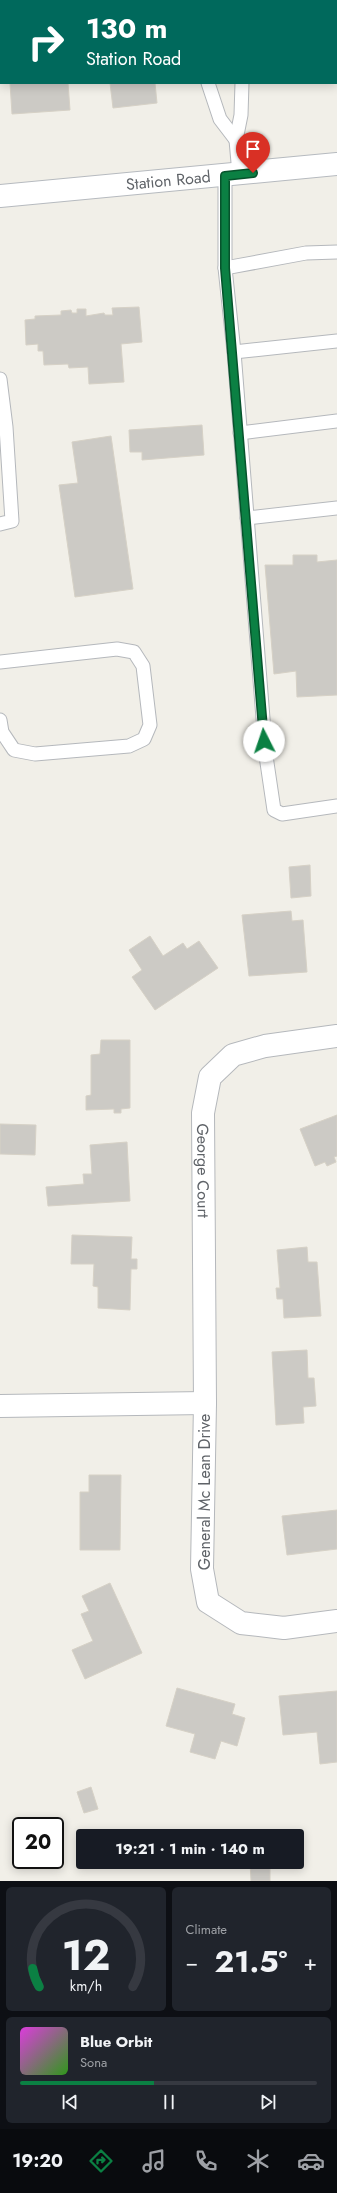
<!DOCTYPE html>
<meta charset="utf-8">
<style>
:root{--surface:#171b24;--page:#20242c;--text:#f1f3f6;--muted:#9ea1a6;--line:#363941;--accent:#0b8043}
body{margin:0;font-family:Jost,sans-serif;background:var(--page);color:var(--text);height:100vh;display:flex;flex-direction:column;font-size:15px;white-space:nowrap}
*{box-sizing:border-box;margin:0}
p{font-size:13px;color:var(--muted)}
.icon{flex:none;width:22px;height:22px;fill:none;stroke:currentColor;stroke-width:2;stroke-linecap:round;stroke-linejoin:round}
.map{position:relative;height:1881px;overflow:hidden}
.sheet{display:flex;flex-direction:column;gap:6px;padding:6px;background:#0d0f14;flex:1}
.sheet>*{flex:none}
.top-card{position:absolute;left:0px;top:0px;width:337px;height:84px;box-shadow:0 2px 10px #0003;background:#00695c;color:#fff;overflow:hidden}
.speed{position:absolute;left:12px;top:1817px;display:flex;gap:8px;font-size:20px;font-weight:700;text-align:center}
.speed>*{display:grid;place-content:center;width:52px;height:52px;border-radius:50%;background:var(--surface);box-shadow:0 2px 10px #0003;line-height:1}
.speed .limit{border:2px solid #111;border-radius:6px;background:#fff;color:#111}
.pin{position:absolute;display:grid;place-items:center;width:34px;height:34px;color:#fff;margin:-41px -17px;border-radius:50% 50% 50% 0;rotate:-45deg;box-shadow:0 0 4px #0007}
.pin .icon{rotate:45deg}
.me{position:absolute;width:44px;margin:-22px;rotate:356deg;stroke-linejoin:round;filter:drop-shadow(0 0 3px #0008)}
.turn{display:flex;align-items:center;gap:14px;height:84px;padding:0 20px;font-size:18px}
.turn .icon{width:52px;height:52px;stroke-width:2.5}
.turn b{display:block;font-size:28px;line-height:34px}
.big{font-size:30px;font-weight:700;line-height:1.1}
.sheet .card{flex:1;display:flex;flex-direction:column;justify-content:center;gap:6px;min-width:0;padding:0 14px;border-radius:6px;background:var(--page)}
.sheet .dial{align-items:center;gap:0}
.dial svg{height:104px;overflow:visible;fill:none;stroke:var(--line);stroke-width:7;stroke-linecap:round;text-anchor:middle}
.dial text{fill:var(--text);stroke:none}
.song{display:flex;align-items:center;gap:12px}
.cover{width:48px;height:48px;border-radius:6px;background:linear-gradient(135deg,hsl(300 70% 55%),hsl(110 70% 35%))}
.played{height:4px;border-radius:2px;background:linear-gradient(90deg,var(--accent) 45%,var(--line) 45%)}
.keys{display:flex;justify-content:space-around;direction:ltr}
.heat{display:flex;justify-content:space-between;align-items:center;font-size:22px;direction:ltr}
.sheet .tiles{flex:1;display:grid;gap:6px;grid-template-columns:1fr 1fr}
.card:last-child{grid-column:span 2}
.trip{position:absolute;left:76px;top:1829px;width:228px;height:40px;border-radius:4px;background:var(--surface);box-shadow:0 2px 10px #0003;font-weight:700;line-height:40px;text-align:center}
.dock{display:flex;height:64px;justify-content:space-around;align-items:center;background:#090b0e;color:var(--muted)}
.dock .icon{width:28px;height:28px}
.dock .selected{color:var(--accent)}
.dock b{font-size:18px;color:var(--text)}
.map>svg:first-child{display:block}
</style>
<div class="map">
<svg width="337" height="1881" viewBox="0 0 337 1881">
<rect width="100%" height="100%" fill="#f1efe8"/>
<g fill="#cccac5" stroke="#d6d1c6">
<path d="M10,83H68L70,110L12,114Z"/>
<path d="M110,83H155L157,103L113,108Z"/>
<path d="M139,307L142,342L121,344L124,382L89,384L88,367L69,368L68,364L44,365L43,351H38V344L26,345L25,320L35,319V316L61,315V311L71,310L72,313H77V309H86V316L104,313L105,315H113L112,308Z"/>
<path d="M202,425L204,455L142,460V452H130L129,430Z"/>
<path d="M111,436L133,589L75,597L59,485L78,483L72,442Z"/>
<path d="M293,555H317V562L337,560V695L297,697L296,671L274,674L265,565H293Z"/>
<path d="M310,865L311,896L291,898L289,867Z"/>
<path d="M291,911L292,921L303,920L307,972L249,976L242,915Z"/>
<path d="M150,936L163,956L183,943L187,949L199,941L218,968L155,1010L132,977L142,970L129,950Z"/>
<path d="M101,1040H130V1108L121,1109V1113H114V1109L86,1110V1096L91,1095V1055L100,1054Z"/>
<path d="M337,1115V1156L334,1157L336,1162L327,1166L325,1162L315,1166L300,1129Z"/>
<path d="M0,1124L36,1125L35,1155L0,1154Z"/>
<path d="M127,1142L130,1201L48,1206L46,1187L84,1184L83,1174H92L90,1145Z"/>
<path d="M72,1235L132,1237L131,1259H137V1269H131L130,1310L98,1308V1287L93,1286L94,1264H71Z"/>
<path d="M307,1247L308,1262H317L321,1316L284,1318L283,1299H277L276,1288H280L277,1250Z"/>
<path d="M307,1350L308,1378H314L316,1406L303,1407L304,1423L276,1425L272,1352Z"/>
<path d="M89,1475H121L120,1550H80V1492H89Z"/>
<path d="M337,1510V1549L287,1555L282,1516Z"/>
<path d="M110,1583L142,1653L85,1679L72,1650L93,1641L81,1614L89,1611L82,1596Z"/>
<path d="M177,1688L235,1704L232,1714L245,1718L237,1746L221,1741L215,1759L190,1752L195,1734L166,1726Z"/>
<path d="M337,1691V1762L320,1764L317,1732L283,1735L279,1696Z"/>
<path d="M91,1787L98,1809L84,1813L77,1792Z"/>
<path d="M250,1862H260V1866H270V1881H251Z"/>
</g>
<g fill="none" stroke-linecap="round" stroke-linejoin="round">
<defs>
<g id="service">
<path d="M208,83L220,119L236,140"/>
<path d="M239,174L236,140L241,115L242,83"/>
<path d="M225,176V268L234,352L266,756L274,810L282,814L337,806"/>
<path d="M225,268L306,253L337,252"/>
<path d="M234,352L337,341"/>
<path d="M0,379L6,427L12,521L0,524"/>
<path d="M240,433L337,421"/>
<path d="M247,518L337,508"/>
<path d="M0,662L117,649L134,652L143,666L150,725L144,739L129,746L35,754L14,750L2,732L0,720"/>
</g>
<g id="minor">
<path id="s1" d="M337,1036L265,1046L233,1055L210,1077L203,1113L205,1403L202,1569L208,1602L241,1623L284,1628L337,1621"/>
<path d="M0,1406L205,1403"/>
</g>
<g id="secondary">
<path id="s2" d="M0,196L337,164"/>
</g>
</defs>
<use href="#service" stroke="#b5b8bc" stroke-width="15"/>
<use href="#minor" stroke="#b5b8bc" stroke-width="24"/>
<use href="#secondary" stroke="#b6babf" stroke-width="24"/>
<use href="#service" stroke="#fff" stroke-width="13"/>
<use href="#minor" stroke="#fff" stroke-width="22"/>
<use href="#secondary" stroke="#fff" stroke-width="22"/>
</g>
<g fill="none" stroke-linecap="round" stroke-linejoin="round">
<defs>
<path id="route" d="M253,173L225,176V268L264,741"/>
</defs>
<use href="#route" stroke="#07532c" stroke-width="10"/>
<use href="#route" stroke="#0b8043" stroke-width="7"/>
</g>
<g text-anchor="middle" stroke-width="3" stroke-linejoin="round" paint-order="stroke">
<g font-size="16" fill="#5f6368" stroke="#fff">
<text dy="6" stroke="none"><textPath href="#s2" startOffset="169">Station Road</textPath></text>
<text dy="6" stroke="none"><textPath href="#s1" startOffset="232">George Court</textPath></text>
<text transform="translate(204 1492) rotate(-90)" y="6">General Mc Lean Drive</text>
</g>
</g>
</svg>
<div class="speed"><div class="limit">20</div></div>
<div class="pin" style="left:253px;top:173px;background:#d93025"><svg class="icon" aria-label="arrive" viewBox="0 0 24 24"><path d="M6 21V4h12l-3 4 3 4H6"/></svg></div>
<svg class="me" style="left:264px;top:741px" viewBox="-20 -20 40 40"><circle r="19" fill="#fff"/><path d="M0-13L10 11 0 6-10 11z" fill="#0b8043"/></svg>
<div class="trip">19:21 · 1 min · 140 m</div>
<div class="top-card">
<div class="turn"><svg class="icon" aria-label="right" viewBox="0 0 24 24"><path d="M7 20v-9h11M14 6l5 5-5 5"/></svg><div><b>130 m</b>Station Road</div></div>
</div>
</div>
<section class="sheet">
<div class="tiles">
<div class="card dial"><svg viewBox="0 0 100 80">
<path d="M14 69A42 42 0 1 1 86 69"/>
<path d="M14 69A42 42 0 0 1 9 55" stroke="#0b8043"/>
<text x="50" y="56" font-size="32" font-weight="700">12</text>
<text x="50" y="72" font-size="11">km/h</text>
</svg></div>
<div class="card"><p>Climate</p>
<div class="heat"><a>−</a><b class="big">21.5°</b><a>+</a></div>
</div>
<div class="card">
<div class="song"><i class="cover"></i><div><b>Blue Orbit</b><p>Sona</p></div></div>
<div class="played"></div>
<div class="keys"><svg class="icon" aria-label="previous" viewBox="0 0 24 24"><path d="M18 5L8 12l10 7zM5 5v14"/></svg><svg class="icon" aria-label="pause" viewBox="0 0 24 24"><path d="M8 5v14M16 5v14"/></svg><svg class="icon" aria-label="next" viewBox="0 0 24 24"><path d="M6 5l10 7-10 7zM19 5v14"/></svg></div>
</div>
</div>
</section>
<nav class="dock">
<b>19:20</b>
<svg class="icon selected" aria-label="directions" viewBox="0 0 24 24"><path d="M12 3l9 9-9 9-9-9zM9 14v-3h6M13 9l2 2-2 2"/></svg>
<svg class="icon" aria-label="music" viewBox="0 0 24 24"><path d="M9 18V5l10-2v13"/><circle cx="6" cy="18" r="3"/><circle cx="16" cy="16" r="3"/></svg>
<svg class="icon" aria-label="phone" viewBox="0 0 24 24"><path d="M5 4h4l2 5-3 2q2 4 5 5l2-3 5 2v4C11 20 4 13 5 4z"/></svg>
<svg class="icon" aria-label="climate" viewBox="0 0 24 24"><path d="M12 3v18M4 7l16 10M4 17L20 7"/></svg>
<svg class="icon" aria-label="car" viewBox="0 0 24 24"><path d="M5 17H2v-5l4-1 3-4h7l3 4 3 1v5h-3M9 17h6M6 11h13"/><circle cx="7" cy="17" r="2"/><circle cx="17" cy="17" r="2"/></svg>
</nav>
